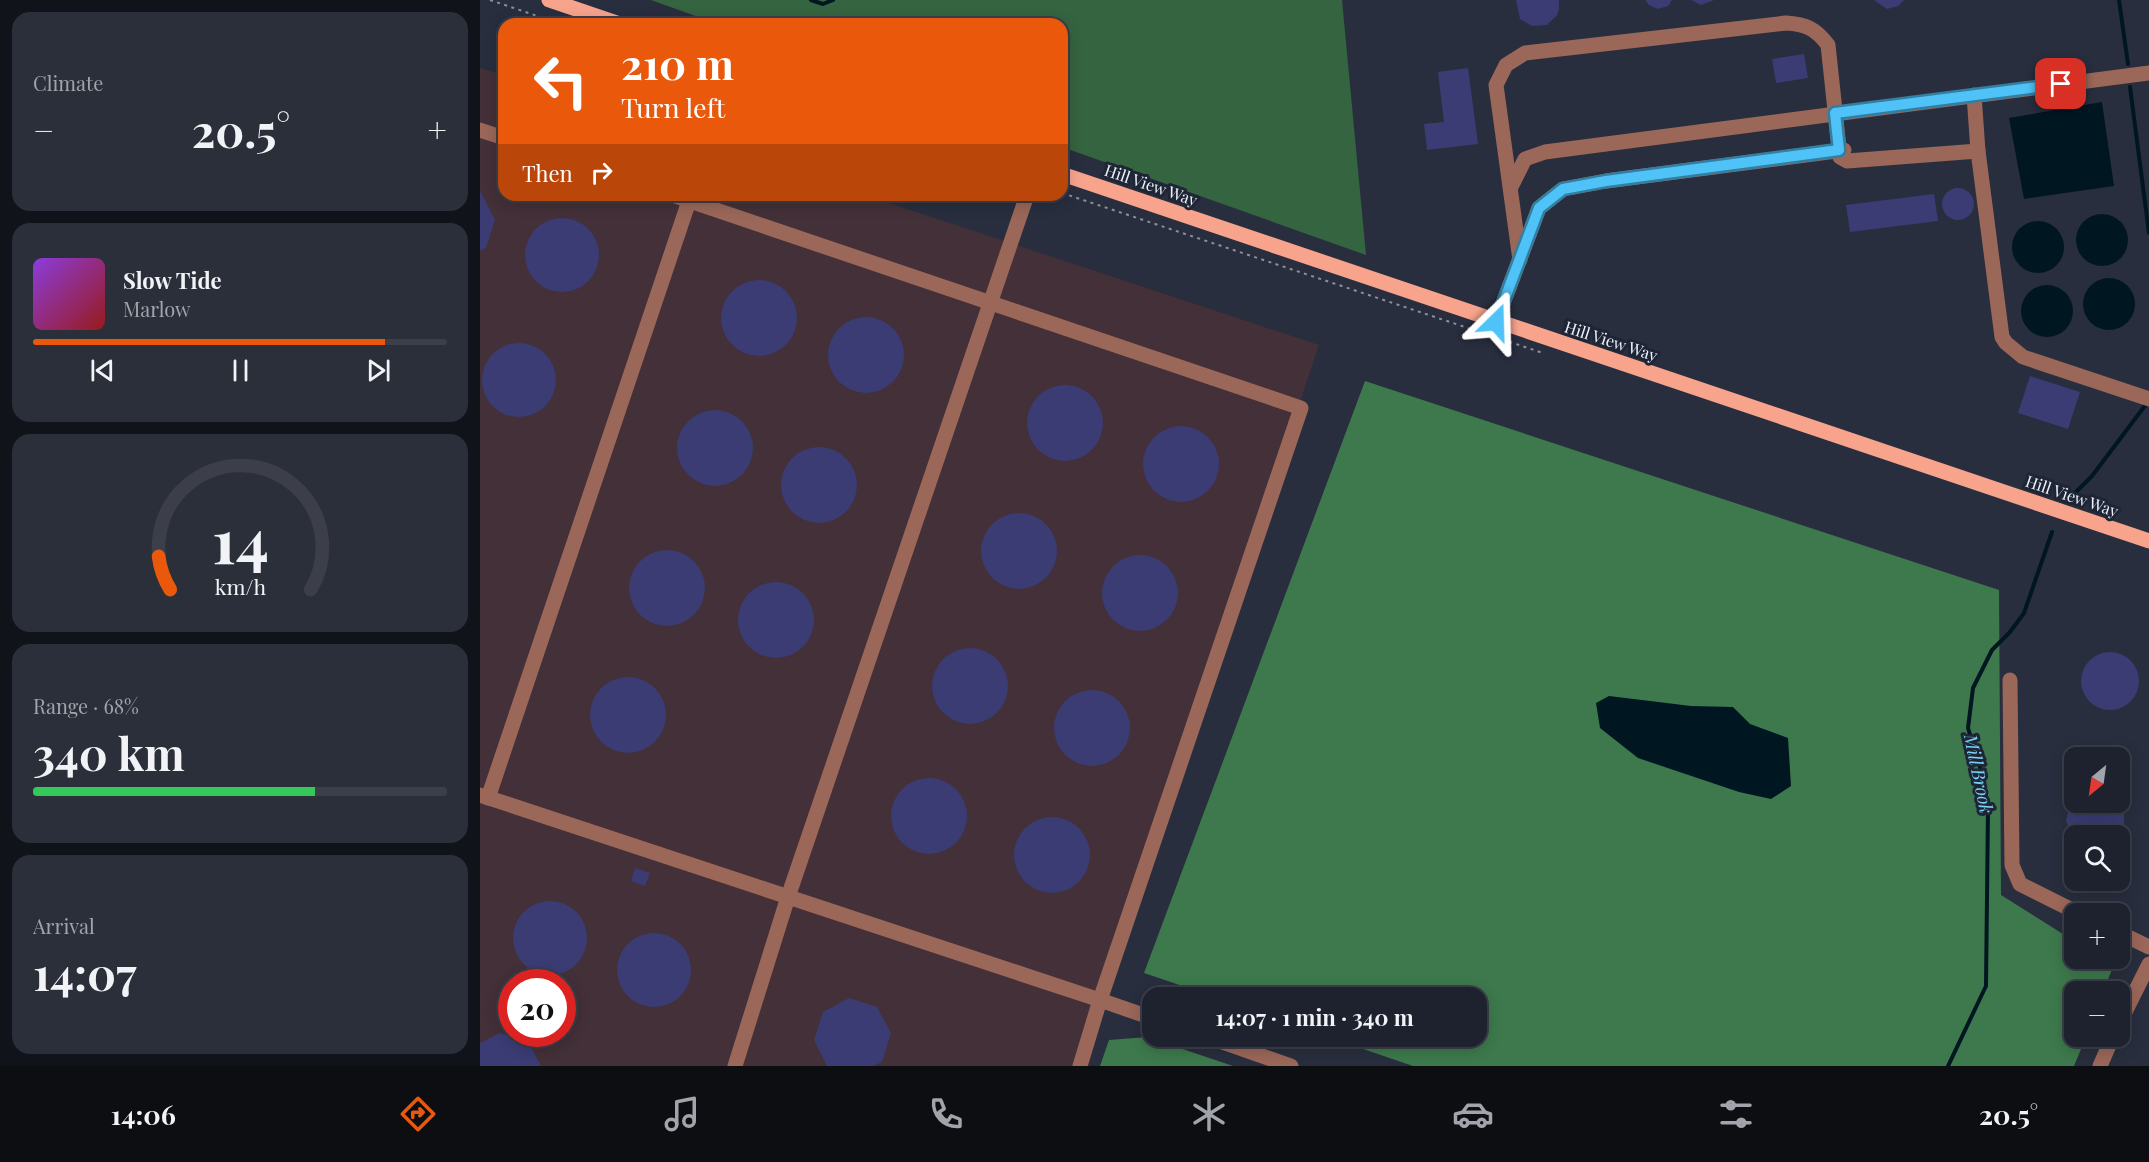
<!DOCTYPE html>
<meta charset="utf-8">
<style>
:root{--surface:#1e222e;--page:#2b2f3a;--text:#f1f3f6;--muted:#a1a4aa;--line:#3c3f4a;--accent:#ea580c}
body{margin:0;font-family:"Playfair Display",serif;background:var(--page);color:var(--text);height:100vh;display:flex;flex-direction:column;font-size:22px;white-space:nowrap}
*{box-sizing:border-box;margin:0}
p{font-size:20px;color:var(--muted)}
.icon{flex:none;width:33px;height:33px;fill:none;stroke:currentColor;stroke-width:2;stroke-linecap:round;stroke-linejoin:round}
.map{position:relative;flex:1;overflow:hidden}
.side{display:flex;flex-direction:column;gap:12px;padding:12px;background:#101319;width:480px}
.side>*{flex:none}
.top-card{position:absolute;left:18px;top:18px;width:570px;height:183px;border-radius:18px;box-shadow:0 3px 15px #0003,0 0 0 2px var(--line);background:#ea580c;color:#fff;overflow:hidden}
.needle{width:39px;rotate:209deg}
.buttons{position:absolute;left:1584px;top:747px;display:grid;gap:12px}
.buttons a{display:grid;place-items:center;width:66px;height:66px;border-radius:12px;background:var(--surface);box-shadow:0 3px 15px #0003,0 0 0 2px var(--line);font-size:30px}
.speed{position:absolute;left:18px;top:969px;display:flex;gap:12px;font-size:30px;font-weight:700;text-align:center}
.speed>*{display:grid;place-content:center;width:78px;height:78px;border-radius:50%;background:var(--surface);box-shadow:0 3px 15px #0003,0 0 0 2px var(--line);line-height:1}
.speed .limit{border:9px solid #d22;background:#fff;color:#111}
.pin{position:absolute;display:grid;place-items:center;width:51px;height:51px;color:#fff;margin:-26px;border-radius:12px;box-shadow:0 3px 9px #0006}
.me{position:absolute;width:66px;margin:-33px;rotate:22deg;stroke-linejoin:round;filter:drop-shadow(0 0 4px #0008)}
.turn{display:flex;align-items:center;gap:21px;height:126px;padding:0 24px;font-size:27px}
.turn .icon{width:78px;height:78px;stroke-width:2.5}
.turn b{display:block;font-size:42px;line-height:51px}
.then{display:flex;align-items:center;height:57px;padding:0 24px;background:#0003;gap:12px;font-size:22px}
.big{font-size:45px;font-weight:700;line-height:1.1}
.side .card{flex:1;display:flex;flex-direction:column;justify-content:center;gap:9px;min-width:0;padding:0 21px;border-radius:18px;background:var(--page)}
.side .dial{align-items:center;gap:0}
.dial svg{height:156px;overflow:visible;fill:none;stroke:var(--line);stroke-width:7;stroke-linecap:round;text-anchor:middle}
.dial text{fill:var(--text);stroke:none}
.song{display:flex;align-items:center;gap:18px}
.cover{width:72px;height:72px;border-radius:9px;background:linear-gradient(135deg,hsl(270 70% 55%),hsl(0 70% 35%))}
.played{height:6px;border-radius:3px;background:linear-gradient(90deg,var(--accent) 85%,var(--line) 85%)}
.keys{display:flex;justify-content:space-around;direction:ltr}
.heat{display:flex;justify-content:space-between;align-items:center;font-size:33px;direction:ltr}
.charge{height:9px;border-radius:4px;background:linear-gradient(90deg,#34c759 68%,var(--line) 0)}
.trip{position:absolute;left:662px;top:987px;width:345px;height:60px;border-radius:18px;background:var(--surface);box-shadow:0 3px 15px #0003,0 0 0 2px var(--line);font-weight:700;line-height:60px;text-align:center}
.tabs{display:flex;height:96px;justify-content:space-around;align-items:center;background:#0c0e12;color:var(--muted)}
.tabs .icon{width:42px;height:42px}
.tabs .active{color:var(--accent)}
.tabs b{font-size:27px;color:var(--text)}
main{display:flex;flex:1;min-height:0}
.map>svg:first-child{display:block}
</style>
<main>
<section class="side">
<div class="card"><p>Climate</p>
<div class="heat"><a>−</a><b class="big">20.5°</b><a>+</a></div>
</div>
<div class="card">
<div class="song"><i class="cover"></i><div><b>Slow Tide</b><p>Marlow</p></div></div>
<div class="played"></div>
<div class="keys"><svg class="icon" aria-label="previous" viewBox="0 0 24 24"><path d="M18 5L8 12l10 7zM5 5v14"/></svg><svg class="icon" aria-label="pause" viewBox="0 0 24 24"><path d="M8 5v14M16 5v14"/></svg><svg class="icon" aria-label="next" viewBox="0 0 24 24"><path d="M6 5l10 7-10 7zM19 5v14"/></svg></div>
</div>
<div class="card dial"><svg viewBox="0 0 100 80">
<path d="M14 69A42 42 0 1 1 86 69"/>
<path d="M14 69A42 42 0 0 1 8 52" stroke="#ea580c"/>
<text x="50" y="56" font-size="32" font-weight="700">14</text>
<text x="50" y="72" font-size="11">km/h</text>
</svg></div>
<div class="card"><p>Range · 68%</p><b class="big">340 km</b><div class="charge"></div></div>
<div class="card"><p>Arrival</p><b class="big">14:07</b></div>
</section>
<div class="map">
<svg width="1669" height="1066" viewBox="0 0 1669 1066">
<rect width="100%" height="100%" fill="#282e3e"/>
<path fill="#433038" fill-rule="evenodd" d="M0,68L24,75V195H385L839,345L597,1066H0ZM32,982H82V1034H32Z"/>
<path fill="#356440" d="M171,0H862L886,255L582,147V24H238Z"/>
<g fill="#3d794c">
<path d="M885,381L1519,590L1521,895L1594,941V958L1623,959L1634,965L1623,991L1594,992V1036L1606,1037L1594,1066H933L848,1037L996,1036V998L735,997L664,973Z"/>
<path d="M667,1037L753,1066H620L629,1040Z"/>
</g>
<g fill="#001721">
<path d="M1622,102L1634,186L1544,199L1529,118Z"/>
<circle cx="1622" cy="240" r="26"/>
<circle cx="1558" cy="247" r="26"/>
<circle cx="1629" cy="304" r="26"/>
<circle cx="1567" cy="311" r="26"/>
<path d="M1129,696L1211,706L1253,707L1270,724L1308,738L1311,786L1291,799L1259,792L1158,758L1120,728L1116,703Z"/>
</g>
<g fill="none" stroke-linecap="round" stroke-linejoin="round">
<g stroke="#001721" stroke-width="4">
<path d="M331,0L343,4L353,0"/>
<path d="M1639,0L1648,64"/>
<path d="M1650,87L1669,233"/>
<path d="M1593,495L1612,476L1667,403"/>
<path d="M1468,1066L1506,986L1508,808L1502,774L1488,728L1493,688L1512,650L1530,632L1544,613L1572,532"/>
</g>
</g>
<g fill="#3b3c74">
<path d="M1036,0H1079V9L1077,15L1067,25L1052,26L1040,19Z"/>
<path d="M1165,0H1192L1188,6L1178,9L1169,5Z"/>
<path d="M1211,0H1234L1221,5Z"/>
<path d="M1394,0H1424L1418,6L1407,9Z"/>
<path d="M1324,54L1328,78L1296,83L1292,59Z"/>
<path d="M988,68L998,144L947,150L944,124L964,122L958,72Z"/>
<circle cx="1478" cy="204" r="16"/>
<path d="M0,191L15,220L6,248L0,251Z"/>
<path d="M1454,194L1458,221L1370,232L1366,205Z"/>
<circle cx="82" cy="255" r="37"/>
<circle cx="279" cy="318" r="38"/>
<circle cx="386" cy="355" r="38"/>
<circle cx="39" cy="380" r="37"/>
<path d="M1550,376L1600,392L1588,429L1538,413Z"/>
<circle cx="585" cy="423" r="38"/>
<circle cx="235" cy="448" r="38"/>
<circle cx="701" cy="464" r="38"/>
<circle cx="339" cy="485" r="38"/>
<circle cx="539" cy="551" r="38"/>
<circle cx="187" cy="588" r="38"/>
<circle cx="660" cy="593" r="38"/>
<circle cx="296" cy="620" r="38"/>
<circle cx="490" cy="686" r="38"/>
<circle cx="1630" cy="681" r="29"/>
<circle cx="148" cy="715" r="38"/>
<circle cx="612" cy="728" r="38"/>
<circle cx="449" cy="816" r="38"/>
<path d="M1594,801L1638,802L1644,813V823L1640,836H1594V840L1586,821L1588,812Z"/>
<circle cx="572" cy="855" r="38"/>
<path d="M155,868L170,873L165,886L151,881Z"/>
<circle cx="70" cy="938" r="37"/>
<circle cx="174" cy="970" r="37"/>
<path d="M369,998L397,1007L411,1033L402,1062L393,1066H347L334,1040L343,1012Z"/>
<path d="M20,1033L48,1041L61,1066H0V1043Z"/>
</g>
<g fill="none" stroke-linecap="round" stroke-linejoin="round">
<g stroke="#8b909e" stroke-width="2" stroke-dasharray="3 4.5" stroke-linecap="butt">
<path d="M10,0L81,24"/>
<path d="M582,193L1009,335"/>
<path d="M1015,337L1063,353"/>
</g>
<g stroke="#9a6759" stroke-width="15">
<path d="M1494,95L1498,151L1522,337L1526,343L1543,357L1669,399"/>
<path d="M0,130L24,138"/>
<path d="M1031,187L1045,159L1065,152L1669,73"/>
<path d="M192,195L821,408L620,1000L672,1018"/>
<path d="M1040,260L1016,85L1026,65L1045,53L1306,23C1326,24 1336,29 1348,45L1360,157L1367,161L1498,151"/>
<path d="M1016,322L1059,208L1083,189L1126,181L1364,150"/>
<path d="M1530,680L1532,865L1540,884L1600,914"/>
<path d="M0,795L620,1000L600,1066"/>
<path d="M8,798L209,201"/>
<path d="M1640,933L1669,947"/>
<path d="M1640,1022L1669,964"/>
<path d="M725,1036L811,1066"/>
<path d="M255,1066L308,897L547,195"/>
<path d="M1620,1066L1633,1036"/>
</g>
<g stroke="#f8a48d" stroke-width="15">
<path d="M69,0L140,24"/>
<path d="M582,174L1669,541"/>
</g>
</g>
<g fill="none" stroke-linecap="round" stroke-linejoin="round">
<defs>
<path id="route" d="M1016,322L1059,208L1083,189L1126,181L1359,150L1355,113L1581,84"/>
</defs>
<use href="#route" stroke="#337fa1" stroke-width="15"/>
<use href="#route" stroke="#4fc3f7" stroke-width="10"/>
</g>
<g text-anchor="middle" stroke-width="6" stroke-linejoin="round" paint-order="stroke">
<g font-size="16" fill="#edf1fc" stroke="#1e2534">
<text transform="translate(671 185) rotate(19)" y="6">Hill View Way</text>
<text transform="translate(1131 341) rotate(18)" y="6">Hill View Way</text>
<text transform="translate(1592 496) rotate(19)" y="6">Hill View Way</text>
</g>
<g font-size="18" font-style="italic" fill="#7ad1f7" stroke="#1e2534">
<text transform="translate(1498 774) rotate(78)" y="6">Mill Brook</text>
</g>
</g>
</svg>
<div class="buttons">
<a><svg class="needle" viewBox="-14 -14 28 28"><path d="M0-13l5 13h-10z" fill="#e53935"/><path d="M0 13l5-13h-10z" fill="#a1a4aa"/></svg></a>
<a><svg class="icon" aria-label="search" viewBox="0 0 24 24"><circle cx="10" cy="10" r="6"/><path d="M15 15l6 6"/></svg></a>
<a>+</a>
<a>−</a>
</div>
<div class="speed"><div class="limit">20</div></div>
<div class="pin" style="left:1581px;top:84px;background:#d93025"><svg class="icon" aria-label="arrive" viewBox="0 0 24 24"><path d="M6 21V4h12l-3 4 3 4H6"/></svg></div>
<svg class="me" style="left:1016px;top:322px" viewBox="-20 -20 40 40"><path d="M0-17L14 15 0 8-14 15z" fill="#4fc3f7" stroke="#fff" stroke-width="4"/></svg>
<div class="trip">14:07 · 1 min · 340 m</div>
<div class="top-card">
<div class="turn"><svg class="icon" aria-label="left" viewBox="0 0 24 24"><path d="M17 20v-9H6M10 6l-5 5 5 5"/></svg><div><b>210 m</b>Turn left</div></div>
<div class="then">Then<svg class="icon" aria-label="right" viewBox="0 0 24 24"><path d="M7 20v-9h11M14 6l5 5-5 5"/></svg></div>
</div>
</div>
</main>
<nav class="tabs">
<b>14:06</b>
<svg class="icon active" aria-label="directions" viewBox="0 0 24 24"><path d="M12 3l9 9-9 9-9-9zM9 14v-3h6M13 9l2 2-2 2"/></svg>
<svg class="icon" aria-label="music" viewBox="0 0 24 24"><path d="M9 18V5l10-2v13"/><circle cx="6" cy="18" r="3"/><circle cx="16" cy="16" r="3"/></svg>
<svg class="icon" aria-label="phone" viewBox="0 0 24 24"><path d="M5 4h4l2 5-3 2q2 4 5 5l2-3 5 2v4C11 20 4 13 5 4z"/></svg>
<svg class="icon" aria-label="climate" viewBox="0 0 24 24"><path d="M12 3v18M4 7l16 10M4 17L20 7"/></svg>
<svg class="icon" aria-label="car" viewBox="0 0 24 24"><path d="M5 17H2v-5l4-1 3-4h7l3 4 3 1v5h-3M9 17h6M6 11h13"/><circle cx="7" cy="17" r="2"/><circle cx="17" cy="17" r="2"/></svg>
<svg class="icon" aria-label="filters" viewBox="0 0 24 24"><path d="M4 7h16M4 17h16"/><circle cx="9" cy="7" r="2"/><circle cx="15" cy="17" r="2"/></svg>
<b>20.5°</b>
</nav>
